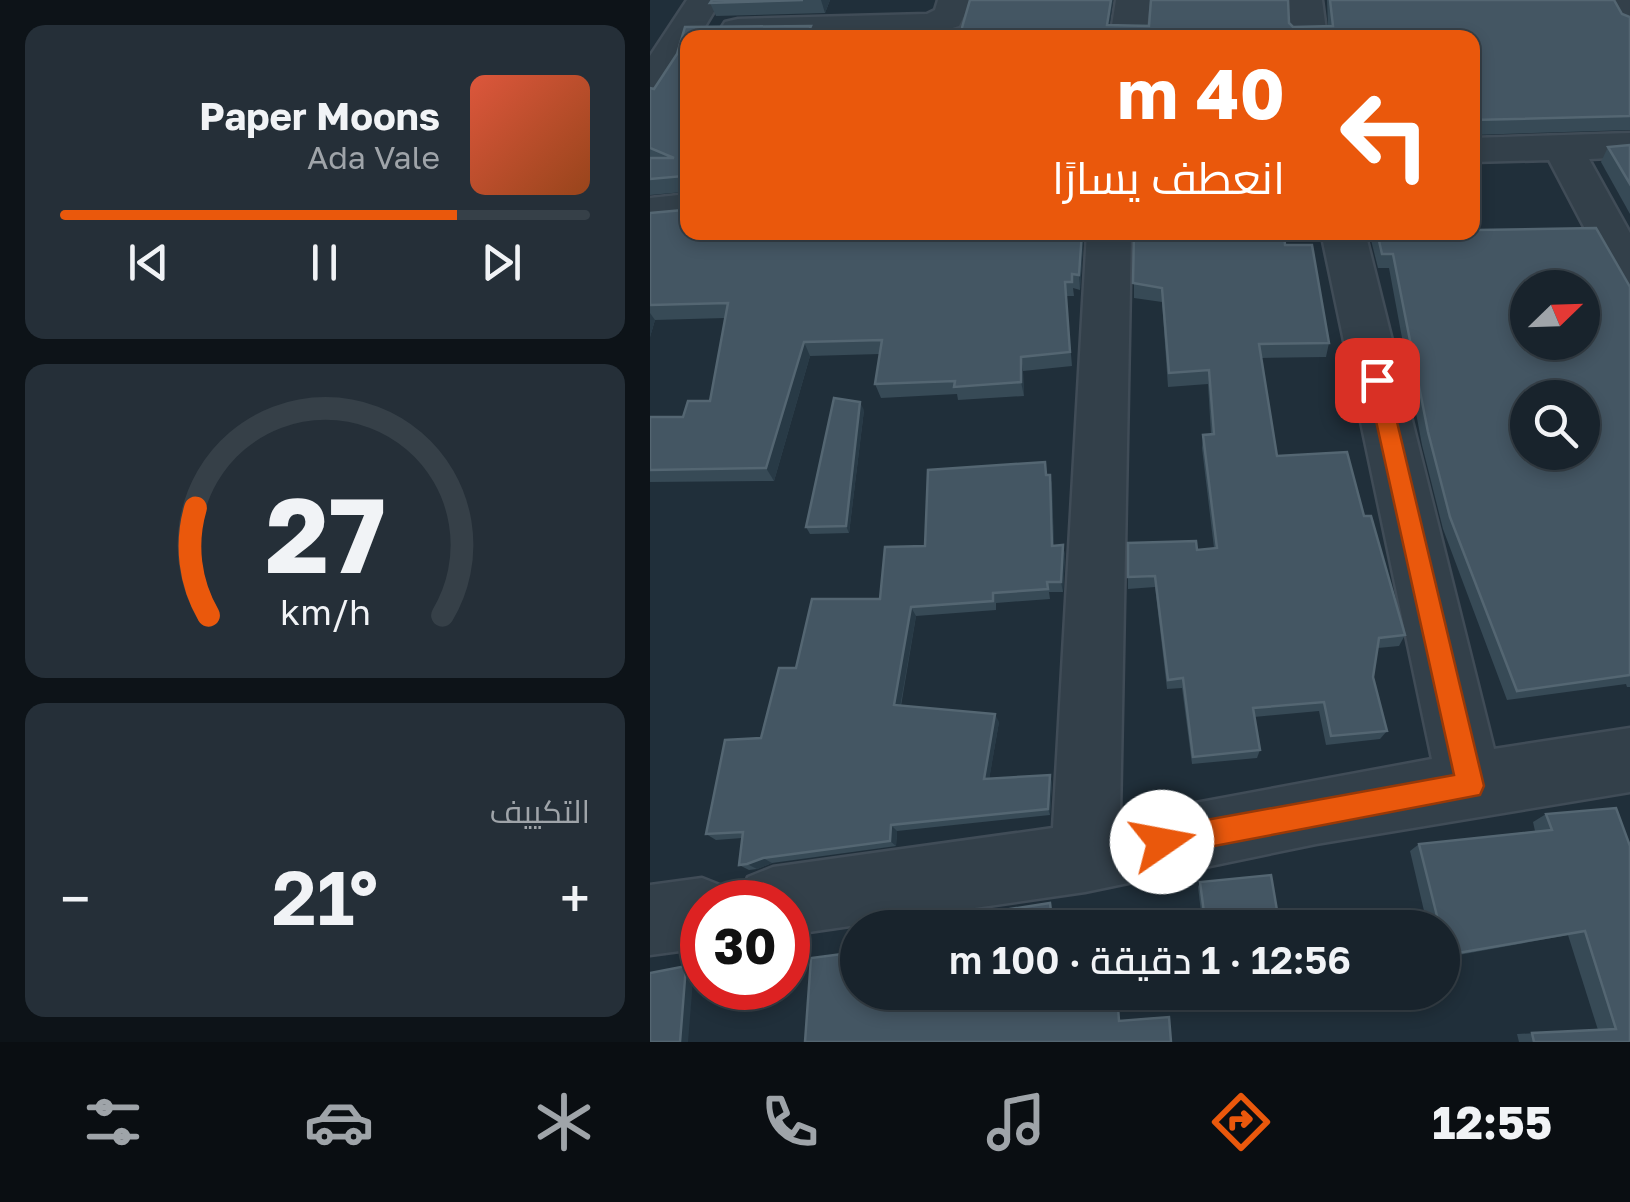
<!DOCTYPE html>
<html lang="ar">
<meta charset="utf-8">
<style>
:root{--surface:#18232c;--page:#252f38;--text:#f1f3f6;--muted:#9fa4a9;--line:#364048;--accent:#ea580c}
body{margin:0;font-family:"Golos Text",Cairo,sans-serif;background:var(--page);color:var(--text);direction:rtl;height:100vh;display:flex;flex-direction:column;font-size:38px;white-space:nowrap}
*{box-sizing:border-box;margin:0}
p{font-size:32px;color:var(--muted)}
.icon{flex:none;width:55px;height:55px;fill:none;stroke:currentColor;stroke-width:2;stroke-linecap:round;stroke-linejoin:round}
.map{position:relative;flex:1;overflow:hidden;direction:ltr}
.panel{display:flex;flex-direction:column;gap:25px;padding:25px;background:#0d1318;width:650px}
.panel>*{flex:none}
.hud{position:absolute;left:30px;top:30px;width:800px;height:210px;border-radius:20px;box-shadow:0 5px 15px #0003,0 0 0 2px var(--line);direction:rtl;background:#ea580c;color:#fff;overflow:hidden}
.needle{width:65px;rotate:67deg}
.tools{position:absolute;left:860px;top:270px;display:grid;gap:20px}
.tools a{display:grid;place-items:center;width:90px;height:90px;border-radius:50%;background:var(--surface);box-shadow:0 5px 15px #0003,0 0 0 2px var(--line);font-size:50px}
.speed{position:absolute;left:30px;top:880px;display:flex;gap:20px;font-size:50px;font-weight:700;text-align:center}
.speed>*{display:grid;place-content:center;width:130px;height:130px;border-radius:50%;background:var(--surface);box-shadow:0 5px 15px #0003,0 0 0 2px var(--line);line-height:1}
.speed .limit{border:15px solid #d22;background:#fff;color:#111}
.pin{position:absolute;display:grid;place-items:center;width:85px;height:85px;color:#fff;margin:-42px;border-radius:20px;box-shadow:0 5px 15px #0006}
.me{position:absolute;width:110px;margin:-55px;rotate:78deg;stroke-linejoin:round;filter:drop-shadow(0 0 8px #0008)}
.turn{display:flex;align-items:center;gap:35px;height:210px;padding:0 30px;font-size:45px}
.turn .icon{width:130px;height:130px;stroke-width:2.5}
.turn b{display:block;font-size:70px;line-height:85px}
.big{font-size:75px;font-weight:600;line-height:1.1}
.panel .card{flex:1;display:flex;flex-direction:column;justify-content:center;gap:15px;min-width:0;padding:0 35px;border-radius:20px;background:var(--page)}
.panel .dial{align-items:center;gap:0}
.dial svg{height:260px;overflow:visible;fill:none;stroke:var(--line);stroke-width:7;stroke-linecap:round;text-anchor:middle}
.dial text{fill:var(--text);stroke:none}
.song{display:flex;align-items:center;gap:30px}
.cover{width:120px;height:120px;border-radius:15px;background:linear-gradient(135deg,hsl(10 70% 55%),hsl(20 70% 35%))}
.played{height:10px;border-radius:5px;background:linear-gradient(90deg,var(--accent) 75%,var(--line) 75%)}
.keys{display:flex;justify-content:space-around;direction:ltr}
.heat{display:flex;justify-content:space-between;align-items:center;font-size:55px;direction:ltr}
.trip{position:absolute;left:190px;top:910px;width:620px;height:100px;border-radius:50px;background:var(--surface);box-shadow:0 5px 15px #0003,0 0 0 2px var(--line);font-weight:600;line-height:100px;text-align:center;direction:rtl}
.tab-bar{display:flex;height:160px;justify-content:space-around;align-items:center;background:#0a0e12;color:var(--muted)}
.tab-bar .icon{width:70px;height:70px}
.tab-bar .active{color:var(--accent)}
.tab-bar b{font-size:45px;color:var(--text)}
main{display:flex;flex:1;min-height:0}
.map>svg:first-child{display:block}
</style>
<main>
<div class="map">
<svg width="980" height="1042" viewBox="0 0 980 1042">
<rect width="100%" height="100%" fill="#202f3a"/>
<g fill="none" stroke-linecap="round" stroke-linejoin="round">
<defs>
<g id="minor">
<path d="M37,0H71L48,38H38V55L13,93L0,96V56Z"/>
<path d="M288,0H322L309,26L277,36L75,38L70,30L75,22L88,19L277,14L285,10Z"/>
<path d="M466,0H500L496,38H460Z"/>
<path d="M638,0H672L677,38H641Z"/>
<path d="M953,0H980V31L968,27Z"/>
<path d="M980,133V157L939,159L980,233V289L964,284L899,160L822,162V138Z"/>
<path d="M38,194V222L0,226V198Z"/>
<path d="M437,232H481L470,817L782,759L671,232H715L844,749L980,728V792L666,844L435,892L138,935V902H88L98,877L123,867L403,828Z"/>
<path d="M52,878L77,888L83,902H52V948L0,955V885Z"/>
</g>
</defs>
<use href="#minor" stroke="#404c57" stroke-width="5"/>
<use href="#minor" fill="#33404a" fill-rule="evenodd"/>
</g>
<g fill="#374a56">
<path d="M62,0H180L175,13L66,16L60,3Z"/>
<path d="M463,0L459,25L639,23L643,27L678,26L677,0H964L972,14L980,17V130L822,135V38H309Z"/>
<path d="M161,26L164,38H38V232H434L430,290L423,288L424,296H416L422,366L373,371L374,396L308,400L307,394L231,398L225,384L230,354L160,356L124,481L0,482V417H33L38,401H60L75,318L5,320L0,337V213L33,210V192L0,195V88L4,89L27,54L35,27Z"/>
<path d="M980,145V214L951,162L958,147Z"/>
<path d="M827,230L980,287V687H977L976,684L857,700L793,529L772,445L739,268H728L719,232H822Z"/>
<path d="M484,232L635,245L679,343L676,357L611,358L627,456L714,516L755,635L749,646L728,648L723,677L737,731L730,739L676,745L669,711L604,717L610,750L607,758L542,764L532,688L517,689L505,587L478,589V543L547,550L564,548L552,448L553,435L561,434L558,384L518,387L512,302L484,298Z"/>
<path d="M214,410L199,533L160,534L156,527Z"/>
<path d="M397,475H400L402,486L404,546L413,545L415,556L413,592H399L400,599L346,603V610L266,616L251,706L349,722L339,779L402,782L400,815L247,831L246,846L122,863L107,869L99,870L89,865L92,838L66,840L56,834L111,738L146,668L230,599L275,546Z"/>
<path d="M896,814L980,1042H869L867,1034L948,1030L918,935L792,958V928H778L760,851L769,844L885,831L883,822Z"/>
<path d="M550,882L630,928H553L548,887Z"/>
</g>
<g fill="#283a46">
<path d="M171,0H180L175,13Z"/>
<path d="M461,0H463L458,38L457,25Z"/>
<path d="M161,26L164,38H156Z"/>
<path d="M432,232H434L430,290L429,275Z"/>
<path d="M0,313L5,320L0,337Z"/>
<path d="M154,342L160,356L124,481L116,468Z"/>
<path d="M371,357L373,371L374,396L371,382Z"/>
<path d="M210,402L214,410L199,533L196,526Z"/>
<path d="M400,475L402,486L404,556L402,546Z"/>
<path d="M413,545L415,556L413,592L411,582Z"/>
<path d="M261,607L266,616L249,713L244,705Z"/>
<path d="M345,714L349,722L338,786L334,779Z"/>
<path d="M400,775L402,782L400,815L398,809Z"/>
<path d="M241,825L247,831L246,846L240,841Z"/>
<path d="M113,858L122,863L107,869L97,864Z"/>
<path d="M36,966L44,968L38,1042H30Z"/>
</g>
<g fill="#445663" stroke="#546672" stroke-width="2.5" fill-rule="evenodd">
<path d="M62,0H153L60,3Z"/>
<path d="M320,0H461L457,25L499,26L501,0H638L639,23L643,27L683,26L680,0H964L972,14L980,17V116L822,120V38H309Z"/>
<path d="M161,26L156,38H38V232H432L429,275L422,274V282H415L420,352L371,357V382L304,387L305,381L225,384L232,340L154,342L116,468L0,470V417H33L38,401H60L78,303L0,305V213L33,210V176L0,179V158H24L0,148V88L4,89L27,54L35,27Z"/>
<path d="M980,145V184L958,147Z"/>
<path d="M822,214L827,230L946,228L980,287V675L867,691L800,517L778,432L743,254H732L727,232H822ZM878,288H932V342H878ZM878,398H932V452H878Z"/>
<path d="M484,232H634L635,245H662L679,343L609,344L627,456L697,452L714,516H721L755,635L729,638L723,677L737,731L681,736L674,702L603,708L610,750L543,757L533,678L518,680L505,576L478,577V543L546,541L547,550L567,548L553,435L564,434L559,370L519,373L512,288L483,283Z"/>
<path d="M184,398L210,402L196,526L156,527Z"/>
<path d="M395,462L396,475H400L402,546L413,545L411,582H397L398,589L343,593V601L261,607L244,705L345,714L334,779L400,775L398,809L241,825L240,841L113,858L97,864L89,865L93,832L56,834L75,740L111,738L129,668H146L162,599H230L235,547L275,546L278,470Z"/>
<path d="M966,808L980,846V1042H884L882,1033L966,1029L935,931L796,955L792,939V928H790L769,844L902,830L896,814Z"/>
<path d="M621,875L630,928H556L550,882Z"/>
<path d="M400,903L403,928H256V925Z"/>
<path d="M208,952V992H467L469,1021L519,1017L521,1042H155L161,958Z"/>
<path d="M36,966L30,1042H0V973Z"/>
</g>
<path fill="#ea580c" stroke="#983908" stroke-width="2.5" d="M727,372L737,380L834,786L830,795L512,856L502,852L498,842L502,832L512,828L804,775L717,380Z"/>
</svg>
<div class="tools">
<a><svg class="needle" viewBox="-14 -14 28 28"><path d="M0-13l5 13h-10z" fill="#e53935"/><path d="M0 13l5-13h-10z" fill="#9fa4a9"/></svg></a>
<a><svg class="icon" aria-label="search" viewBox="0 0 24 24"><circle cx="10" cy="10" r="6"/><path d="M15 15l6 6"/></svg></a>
</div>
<div class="speed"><div class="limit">30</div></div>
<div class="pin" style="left:727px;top:380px;background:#d93025"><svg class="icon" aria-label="arrive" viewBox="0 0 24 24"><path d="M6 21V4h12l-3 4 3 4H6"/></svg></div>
<svg class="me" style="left:512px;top:842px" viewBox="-20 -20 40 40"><circle r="19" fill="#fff"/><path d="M0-13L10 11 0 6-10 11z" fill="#ea580c"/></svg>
<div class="trip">12:56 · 1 دقيقة · 100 m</div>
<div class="hud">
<div class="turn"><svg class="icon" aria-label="left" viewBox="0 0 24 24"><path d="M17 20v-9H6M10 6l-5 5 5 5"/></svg><div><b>40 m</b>انعطف يسارًا</div></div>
</div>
</div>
<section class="panel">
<div class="card">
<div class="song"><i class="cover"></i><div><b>Paper Moons</b><p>Ada Vale</p></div></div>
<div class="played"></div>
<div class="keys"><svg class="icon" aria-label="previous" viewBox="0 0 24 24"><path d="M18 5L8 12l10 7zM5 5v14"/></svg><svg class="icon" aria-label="pause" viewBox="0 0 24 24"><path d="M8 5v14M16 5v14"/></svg><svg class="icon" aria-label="next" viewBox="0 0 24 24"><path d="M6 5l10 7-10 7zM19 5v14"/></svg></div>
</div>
<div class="card dial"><svg viewBox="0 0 100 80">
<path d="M14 69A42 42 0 1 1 86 69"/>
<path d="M14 69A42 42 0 0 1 10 36" stroke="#ea580c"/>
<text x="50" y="56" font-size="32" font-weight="700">27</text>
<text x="50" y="72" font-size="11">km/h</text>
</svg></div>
<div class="card"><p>التكييف</p>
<div class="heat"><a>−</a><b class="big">21°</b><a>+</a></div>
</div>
</section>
</main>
<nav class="tab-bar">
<b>12:55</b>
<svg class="icon active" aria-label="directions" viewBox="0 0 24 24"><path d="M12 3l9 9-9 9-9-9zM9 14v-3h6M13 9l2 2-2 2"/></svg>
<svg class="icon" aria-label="music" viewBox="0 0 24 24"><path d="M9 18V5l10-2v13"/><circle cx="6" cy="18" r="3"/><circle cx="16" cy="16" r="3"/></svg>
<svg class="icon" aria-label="phone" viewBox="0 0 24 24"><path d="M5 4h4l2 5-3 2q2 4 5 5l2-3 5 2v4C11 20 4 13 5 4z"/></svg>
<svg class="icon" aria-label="climate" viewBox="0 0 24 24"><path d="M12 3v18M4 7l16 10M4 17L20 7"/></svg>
<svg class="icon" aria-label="car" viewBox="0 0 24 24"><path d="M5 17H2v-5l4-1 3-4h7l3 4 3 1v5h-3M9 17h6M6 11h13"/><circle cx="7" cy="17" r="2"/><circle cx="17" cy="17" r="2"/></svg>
<svg class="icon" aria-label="filters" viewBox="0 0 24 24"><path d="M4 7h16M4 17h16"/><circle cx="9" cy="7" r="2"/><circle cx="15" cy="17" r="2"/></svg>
</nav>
